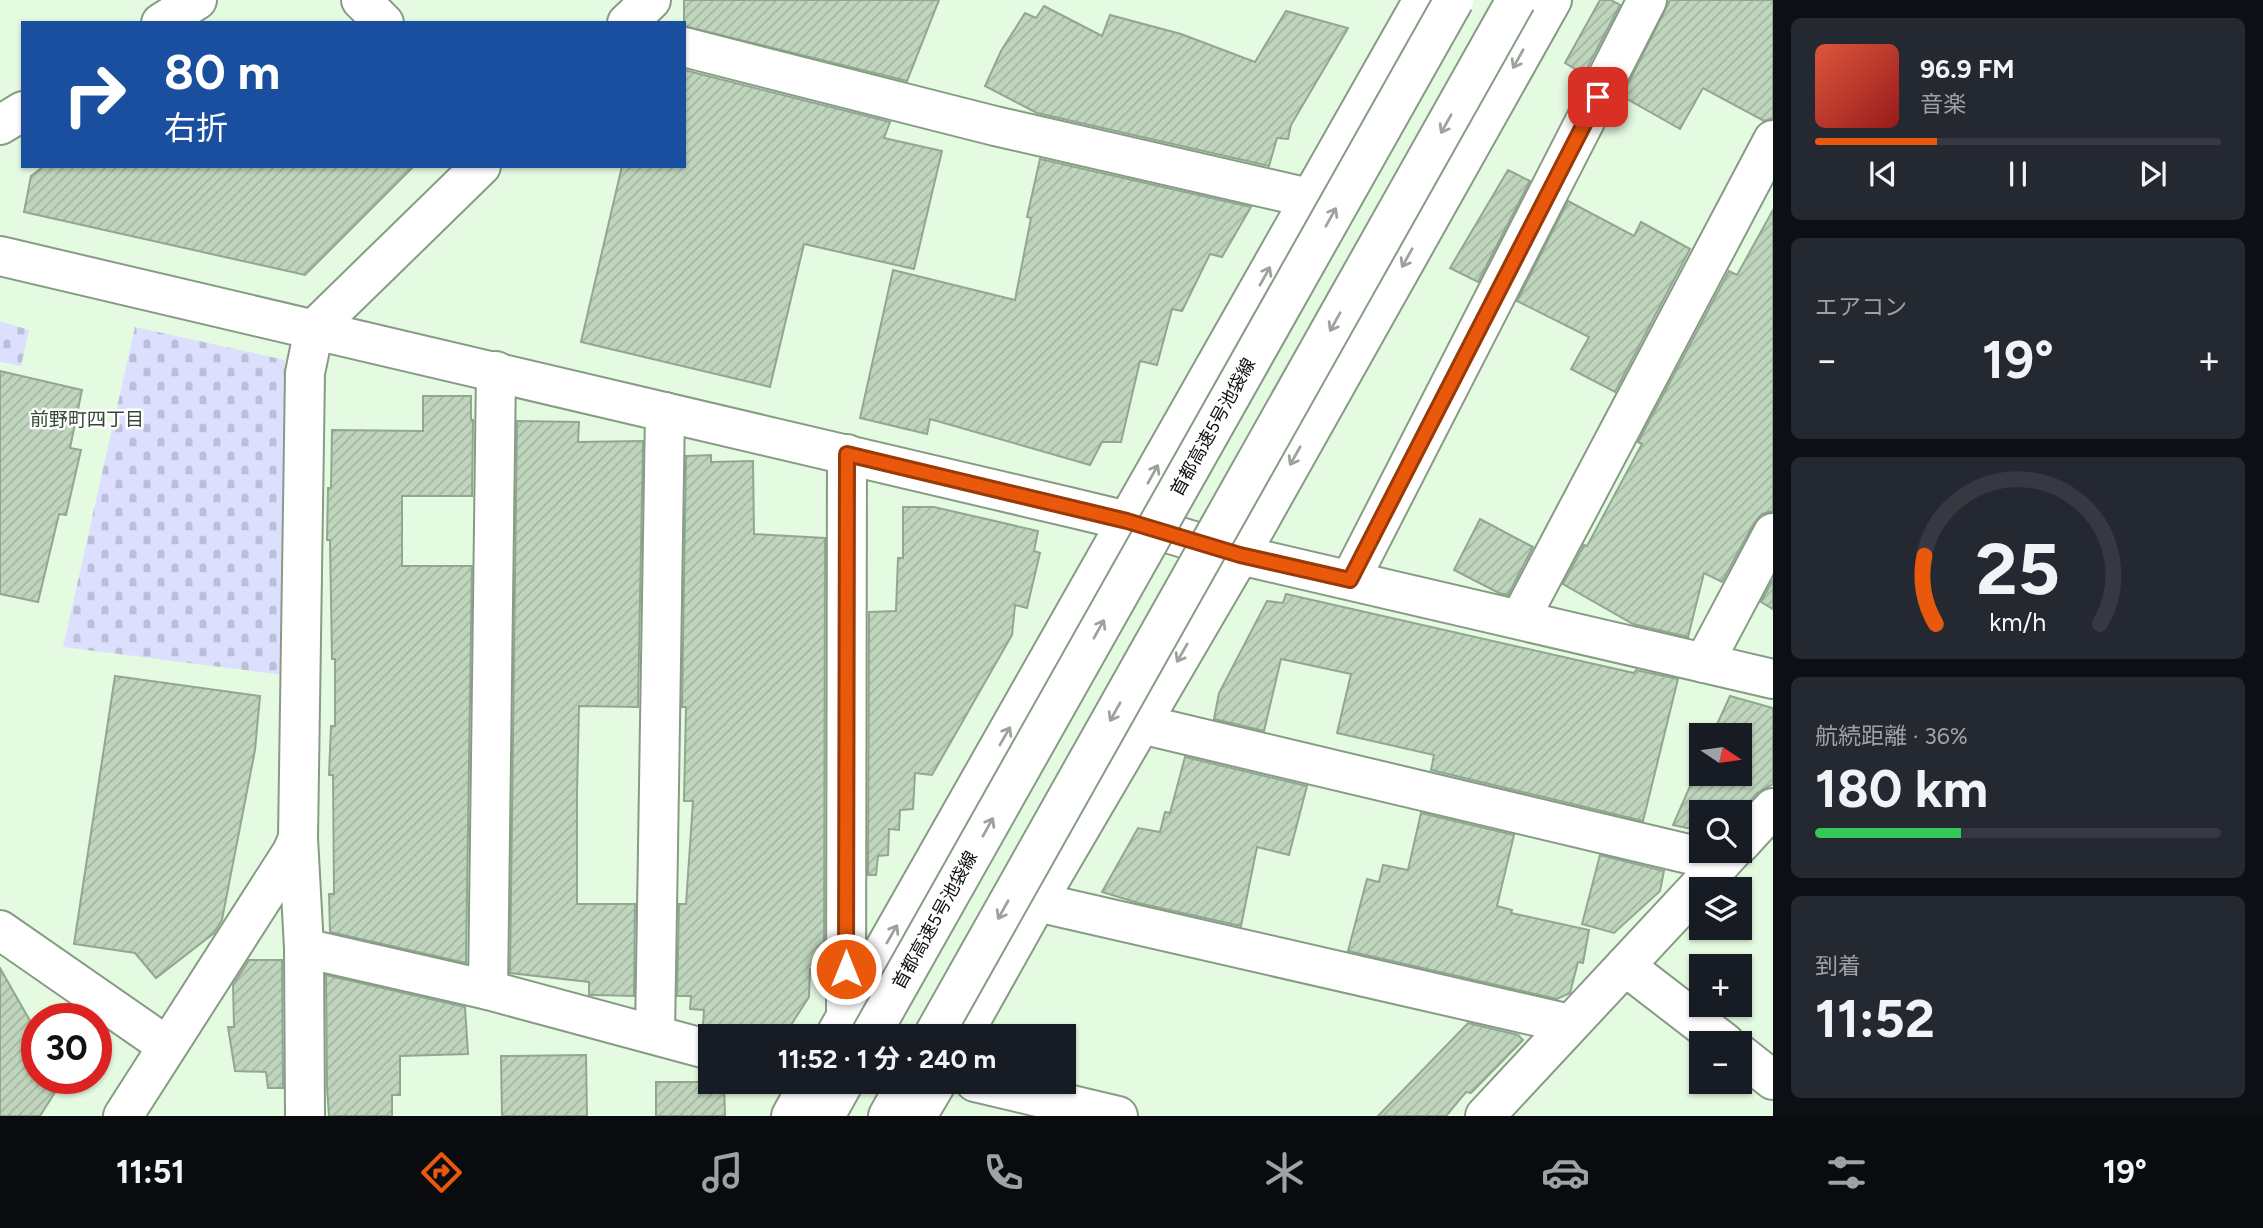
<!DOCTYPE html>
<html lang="ja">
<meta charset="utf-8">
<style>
:root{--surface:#171b24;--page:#242831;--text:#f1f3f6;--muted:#9ea1a6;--line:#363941;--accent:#ea580c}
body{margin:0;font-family:Figtree,"Noto Sans JP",sans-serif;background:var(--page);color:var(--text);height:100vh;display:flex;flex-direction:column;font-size:26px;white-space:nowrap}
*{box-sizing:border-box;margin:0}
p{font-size:23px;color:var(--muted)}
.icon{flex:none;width:38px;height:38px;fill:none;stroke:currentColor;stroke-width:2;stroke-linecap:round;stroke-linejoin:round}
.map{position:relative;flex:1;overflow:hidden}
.sheet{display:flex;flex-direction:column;gap:18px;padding:18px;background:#0d0f14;width:490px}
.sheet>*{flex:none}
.guide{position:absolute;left:21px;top:21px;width:665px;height:147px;border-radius:0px;box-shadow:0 2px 5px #0004;background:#1a4fa0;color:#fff;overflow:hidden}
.needle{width:46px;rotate:103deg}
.controls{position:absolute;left:1689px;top:723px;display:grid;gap:14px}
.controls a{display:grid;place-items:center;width:63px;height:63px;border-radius:0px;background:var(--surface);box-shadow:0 2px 5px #0004;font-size:35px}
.speed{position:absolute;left:21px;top:1003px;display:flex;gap:14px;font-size:35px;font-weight:700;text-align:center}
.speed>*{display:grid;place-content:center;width:91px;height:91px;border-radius:50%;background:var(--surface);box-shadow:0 2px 5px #0004;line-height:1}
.speed .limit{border:10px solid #d22;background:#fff;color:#111}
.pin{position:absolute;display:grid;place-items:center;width:60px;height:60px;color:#fff;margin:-30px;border-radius:14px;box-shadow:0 4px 10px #0006}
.me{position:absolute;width:77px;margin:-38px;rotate:0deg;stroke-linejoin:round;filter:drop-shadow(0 0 5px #0008)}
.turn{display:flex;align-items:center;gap:24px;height:147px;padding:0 28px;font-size:32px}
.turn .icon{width:91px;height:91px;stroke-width:2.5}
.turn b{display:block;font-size:49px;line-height:60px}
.big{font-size:52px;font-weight:700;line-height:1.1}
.sheet .tile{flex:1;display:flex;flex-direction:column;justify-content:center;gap:10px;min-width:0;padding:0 24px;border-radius:10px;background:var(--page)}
.sheet .dial{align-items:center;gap:0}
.dial svg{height:182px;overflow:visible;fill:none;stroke:var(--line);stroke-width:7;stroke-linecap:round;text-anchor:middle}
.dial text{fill:var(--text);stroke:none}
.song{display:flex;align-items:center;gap:21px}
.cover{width:84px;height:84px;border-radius:10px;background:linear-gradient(135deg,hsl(10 70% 55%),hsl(0 70% 35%))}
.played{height:7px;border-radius:4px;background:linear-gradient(90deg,var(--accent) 30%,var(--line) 30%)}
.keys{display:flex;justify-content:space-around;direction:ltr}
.heat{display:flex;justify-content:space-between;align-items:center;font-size:38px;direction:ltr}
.charge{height:10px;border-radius:5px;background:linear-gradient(90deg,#34c759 36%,var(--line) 0)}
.trip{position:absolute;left:698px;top:1024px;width:378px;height:70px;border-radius:0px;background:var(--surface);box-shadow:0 2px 5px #0004;font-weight:700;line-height:70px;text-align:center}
.tab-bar{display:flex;height:112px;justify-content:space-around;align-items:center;background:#090b0e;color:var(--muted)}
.tab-bar .icon{width:49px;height:49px}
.tab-bar .active{color:var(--accent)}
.tab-bar b{font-size:32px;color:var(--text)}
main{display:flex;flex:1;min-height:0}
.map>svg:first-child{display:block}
</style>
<main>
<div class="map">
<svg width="1773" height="1116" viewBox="0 0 1773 1116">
<defs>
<pattern id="cemetery-stones" width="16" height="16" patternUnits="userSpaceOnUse" patternTransform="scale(1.75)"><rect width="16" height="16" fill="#dce0fe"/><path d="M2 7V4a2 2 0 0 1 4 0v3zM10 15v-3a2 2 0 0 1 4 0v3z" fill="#bcbfd8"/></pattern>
<pattern id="building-hatch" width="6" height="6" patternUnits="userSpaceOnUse" patternTransform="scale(1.75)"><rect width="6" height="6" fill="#bfd5bd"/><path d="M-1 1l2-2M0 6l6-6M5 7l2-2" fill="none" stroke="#a3b6a1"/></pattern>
</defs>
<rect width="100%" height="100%" fill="#e4fbe2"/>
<g fill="url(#cemetery-stones)">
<path d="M0,321L29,330L21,366L0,362Z"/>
<path d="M135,327L285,360L283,675L63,647Z"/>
</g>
<g fill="url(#building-hatch)" stroke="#92a790" stroke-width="2">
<path d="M684,0H939L907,81L684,26Z"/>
<path d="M1600,0H1611L1620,5L1584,74L1565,63Z"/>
<path d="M1670,0H1773V118L1764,121L1703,88L1680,129L1622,96Z"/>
<path d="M1044,6L1102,36L1110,15L1181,34L1255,62L1286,11L1348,28L1291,125L1288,139L1277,138L1269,166L1037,113L985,86L1001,51L1025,13L1036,18Z"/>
<path d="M684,70L890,122L884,138L942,151L914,269L804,244L770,387L581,342L622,166H684Z"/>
<path d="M1040,159L1251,207L1222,257L1210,254L1182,311L1172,309L1157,365L1140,361L1121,442H1102L1090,465L930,419L927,434L860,418L893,270L1015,300L1031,218L1027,217Z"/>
<path d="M44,166H414L305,275L24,212L31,176Z"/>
<path d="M1508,170L1530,181L1478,282L1450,268Z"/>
<path d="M1568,201L1634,236L1641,222L1690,249L1615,392L1571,369L1589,337L1517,301Z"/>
<path d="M1773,210V511L1762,514L1754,523L1722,582L1704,573L1688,637L1633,624L1563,584L1584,545L1587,546L1642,444L1638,442L1729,271L1737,275Z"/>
<path d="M0,371L82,390L70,448L81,450L66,515L59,514L38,602L0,594Z"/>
<path d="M423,396H471V420H473L472,496H402V566H472L466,963L330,932L329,894H334L333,775H329L331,726H335V659H332L330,540H327L328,488H331L332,430L423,431Z"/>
<path d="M517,421L579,422L578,442L643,441L638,707L579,706L577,793V904H635L634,996L592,995H589V982L510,973Z"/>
<path d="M711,455V462L753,461L754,534L825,538L824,969H810L809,997L789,1028H712L703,1025L704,1010L690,1009L691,996H677L679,904H686L693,801H684L686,707H682L686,456Z"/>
<path d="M903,507H934L1038,531L1034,551L1040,553L1027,608L1015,605L1012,635L932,775L915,773L913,809L900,810L899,830L889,829L888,855L878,856L876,875H868L869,612L896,611L898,558H903Z"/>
<path d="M1480,519L1533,547L1508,595L1499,593L1454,570Z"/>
<path d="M1773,580V609L1761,602Z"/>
<path d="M1286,594L1634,673L1636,670L1678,679L1643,821L1431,770L1434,755L1337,733L1351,674L1281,659L1264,731L1214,719L1219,693L1267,601L1283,603Z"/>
<path d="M115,676L260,696L255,750L222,920L214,933L156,978L135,953L74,944Z"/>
<path d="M1730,696L1773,708V784L1757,793L1740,812H1701V831L1673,825L1701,761V774H1740V735H1712Z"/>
<path d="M1185,757L1307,786L1289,855L1257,847L1241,926L1138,903L1102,892L1138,828L1160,832L1165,812L1170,813Z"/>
<path d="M1421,813L1514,835L1497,906L1512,910L1511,913L1589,930L1583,963L1578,962L1570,993L1557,999L1348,951L1367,879L1379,882L1383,865L1408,870Z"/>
<path d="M1600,855L1664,871L1660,891L1614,933L1582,924Z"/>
<path d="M249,960H282L283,1088H268L266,1072L235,1071L228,1027H234L233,985Z"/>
<path d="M0,968L37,1033V1078H64L40,1116H0Z"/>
<path d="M326,975L465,1007L468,1054L400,1056V1095H392V1116H329L327,1087Z"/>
<path d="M1468,1023L1518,1035L1523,1040L1471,1093L1466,1092L1446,1116H1378Z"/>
<path d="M586,1055L587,1116H502L501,1056Z"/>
<path d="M656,1082H724L725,1116H656Z"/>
</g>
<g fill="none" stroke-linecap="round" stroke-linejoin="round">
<defs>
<g id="minor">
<path d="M361,0L384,23"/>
<path d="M161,23L197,0"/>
<path d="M627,23L651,0"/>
<path d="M684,47L995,126L1309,198"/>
<path d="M0,125L23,111"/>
<path d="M0,256L1073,508L1127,521L1240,555L1773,679"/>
<path d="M1350,580L1647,0"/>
<path d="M1520,619L1773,140"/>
<path d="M1704,663L1773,533"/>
<path d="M1141,724L1722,862"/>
<path d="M298,838L304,948L305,1116"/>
<path d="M1740,844L1773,808"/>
<path d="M1037,902L1570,1024"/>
<path d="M0,930L167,1046"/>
<path d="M304,948L488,990L710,1050"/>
<path d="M1625,966L1725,1043"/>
<path d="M488,990L496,371"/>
<path d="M846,1012L847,454"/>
<path d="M655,1034L665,412"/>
<path d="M835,1036L1423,0"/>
<path d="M962,1036L1037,902L1240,555L1552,0"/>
<path d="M1740,1054L1773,1080"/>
<path d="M975,1082L1118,1116"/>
<path d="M123,1116L292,852L298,838L305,373L314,329L481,166"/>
<path d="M791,1116L810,1082"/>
<path d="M917,1116L937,1082"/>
<path d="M1485,1116L1733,850"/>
</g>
<g id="highway">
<path d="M825,1116L844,1082"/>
<path d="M888,1116L907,1082"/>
</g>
</defs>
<use href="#minor" stroke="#879b85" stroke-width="42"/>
<use href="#highway" stroke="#879b85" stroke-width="42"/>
<use href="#minor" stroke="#fff" stroke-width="38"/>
<use href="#highway" stroke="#fff" stroke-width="38"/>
<defs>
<g id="highway-bridge">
<path d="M870,1036L1454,0"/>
<path d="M933,1036L1516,0"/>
</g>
</defs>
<use href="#highway-bridge" stroke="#879b85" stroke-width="42" stroke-linecap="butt"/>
<use href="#highway-bridge" stroke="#fff" stroke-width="38"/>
</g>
<defs><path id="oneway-shaft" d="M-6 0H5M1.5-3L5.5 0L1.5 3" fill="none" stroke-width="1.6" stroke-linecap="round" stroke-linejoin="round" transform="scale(1.75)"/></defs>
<g stroke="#9ea19d">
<use href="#oneway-shaft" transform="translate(1518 59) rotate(119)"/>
<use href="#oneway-shaft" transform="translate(1446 124) rotate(119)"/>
<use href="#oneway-shaft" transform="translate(1331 217) rotate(-61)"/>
<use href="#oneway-shaft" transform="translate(1407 258) rotate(119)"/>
<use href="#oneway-shaft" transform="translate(1265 276) rotate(-61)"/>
<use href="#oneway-shaft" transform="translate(1335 322) rotate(119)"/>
<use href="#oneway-shaft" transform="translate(1295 456) rotate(119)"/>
<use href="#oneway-shaft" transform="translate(1153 474) rotate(-61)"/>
<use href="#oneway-shaft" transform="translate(1099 629) rotate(-61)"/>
<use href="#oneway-shaft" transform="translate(1182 653) rotate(120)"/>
<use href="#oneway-shaft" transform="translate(1115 712) rotate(119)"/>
<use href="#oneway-shaft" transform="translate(1005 736) rotate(-60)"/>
<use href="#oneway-shaft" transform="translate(988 827) rotate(-61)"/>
<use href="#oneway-shaft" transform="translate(1003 910) rotate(119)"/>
<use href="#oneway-shaft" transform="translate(892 934) rotate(-60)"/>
</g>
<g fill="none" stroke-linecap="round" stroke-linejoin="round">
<defs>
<path id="route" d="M846,969L847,454L1127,521L1240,555L1350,580L1598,97"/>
</defs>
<use href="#route" stroke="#983908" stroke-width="18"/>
<use href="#route" stroke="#ea580c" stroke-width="12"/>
</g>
<g text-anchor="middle" stroke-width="5" stroke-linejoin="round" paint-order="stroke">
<g font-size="18" fill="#0c130b" stroke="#fff">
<text transform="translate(1213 427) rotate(-61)" y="6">首都高速5号池袋線</text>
<text transform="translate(935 920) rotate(-61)" y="6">首都高速5号池袋線</text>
</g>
<g font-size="19" fill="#364835" stroke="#fff">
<text x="87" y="426">前野町四丁目</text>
</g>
</g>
</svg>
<div class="controls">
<a><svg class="needle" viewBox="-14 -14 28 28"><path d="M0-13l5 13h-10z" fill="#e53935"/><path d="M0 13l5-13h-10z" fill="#9ea1a6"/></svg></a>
<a><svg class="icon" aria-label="search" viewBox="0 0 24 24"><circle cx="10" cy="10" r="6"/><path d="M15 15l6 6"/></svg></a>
<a><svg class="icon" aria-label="layers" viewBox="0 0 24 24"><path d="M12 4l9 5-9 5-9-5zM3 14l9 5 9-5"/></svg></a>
<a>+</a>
<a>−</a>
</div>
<div class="speed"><div class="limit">30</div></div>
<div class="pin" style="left:1598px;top:97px;background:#d93025"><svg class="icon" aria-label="arrive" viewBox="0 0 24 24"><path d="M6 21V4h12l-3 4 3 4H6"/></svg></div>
<svg class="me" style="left:846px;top:969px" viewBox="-20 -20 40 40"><circle r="17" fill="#ea580c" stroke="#fff" stroke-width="3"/><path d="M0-11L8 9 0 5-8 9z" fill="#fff"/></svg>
<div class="trip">11:52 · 1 分 · 240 m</div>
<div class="guide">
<div class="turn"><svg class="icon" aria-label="right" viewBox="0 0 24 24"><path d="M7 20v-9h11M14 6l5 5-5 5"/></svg><div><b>80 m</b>右折</div></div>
</div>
</div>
<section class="sheet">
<div class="tile">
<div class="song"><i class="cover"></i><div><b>96.9 FM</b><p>音楽</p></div></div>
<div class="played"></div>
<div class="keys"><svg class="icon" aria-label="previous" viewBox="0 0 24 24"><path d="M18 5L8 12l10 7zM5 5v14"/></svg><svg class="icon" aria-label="pause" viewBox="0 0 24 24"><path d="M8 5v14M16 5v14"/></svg><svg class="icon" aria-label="next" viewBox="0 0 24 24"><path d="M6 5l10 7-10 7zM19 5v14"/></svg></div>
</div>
<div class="tile"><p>エアコン</p>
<div class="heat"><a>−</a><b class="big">19°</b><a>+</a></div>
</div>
<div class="tile dial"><svg viewBox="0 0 100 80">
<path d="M14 69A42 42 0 1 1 86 69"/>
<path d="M14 69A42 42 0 0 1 9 39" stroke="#ea580c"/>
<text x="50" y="56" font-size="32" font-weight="700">25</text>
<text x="50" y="72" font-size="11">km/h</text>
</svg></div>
<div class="tile"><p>航続距離 · 36%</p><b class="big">180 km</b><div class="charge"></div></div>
<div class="tile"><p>到着</p><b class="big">11:52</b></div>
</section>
</main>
<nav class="tab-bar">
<b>11:51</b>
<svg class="icon active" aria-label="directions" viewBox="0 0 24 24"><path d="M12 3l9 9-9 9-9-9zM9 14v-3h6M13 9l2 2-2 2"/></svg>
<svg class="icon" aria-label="music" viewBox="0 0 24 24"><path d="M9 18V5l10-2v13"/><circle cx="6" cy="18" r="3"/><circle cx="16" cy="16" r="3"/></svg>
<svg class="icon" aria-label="phone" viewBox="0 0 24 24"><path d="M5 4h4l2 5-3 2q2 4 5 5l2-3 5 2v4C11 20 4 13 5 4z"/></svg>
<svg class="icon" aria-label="climate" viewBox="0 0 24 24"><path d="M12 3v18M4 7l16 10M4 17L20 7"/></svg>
<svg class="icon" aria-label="car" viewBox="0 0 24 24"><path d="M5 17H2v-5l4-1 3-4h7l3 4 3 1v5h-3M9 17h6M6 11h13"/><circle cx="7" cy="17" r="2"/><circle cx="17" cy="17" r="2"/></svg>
<svg class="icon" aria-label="filters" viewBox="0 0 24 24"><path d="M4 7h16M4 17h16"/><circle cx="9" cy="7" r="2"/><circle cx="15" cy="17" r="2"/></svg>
<b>19°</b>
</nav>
